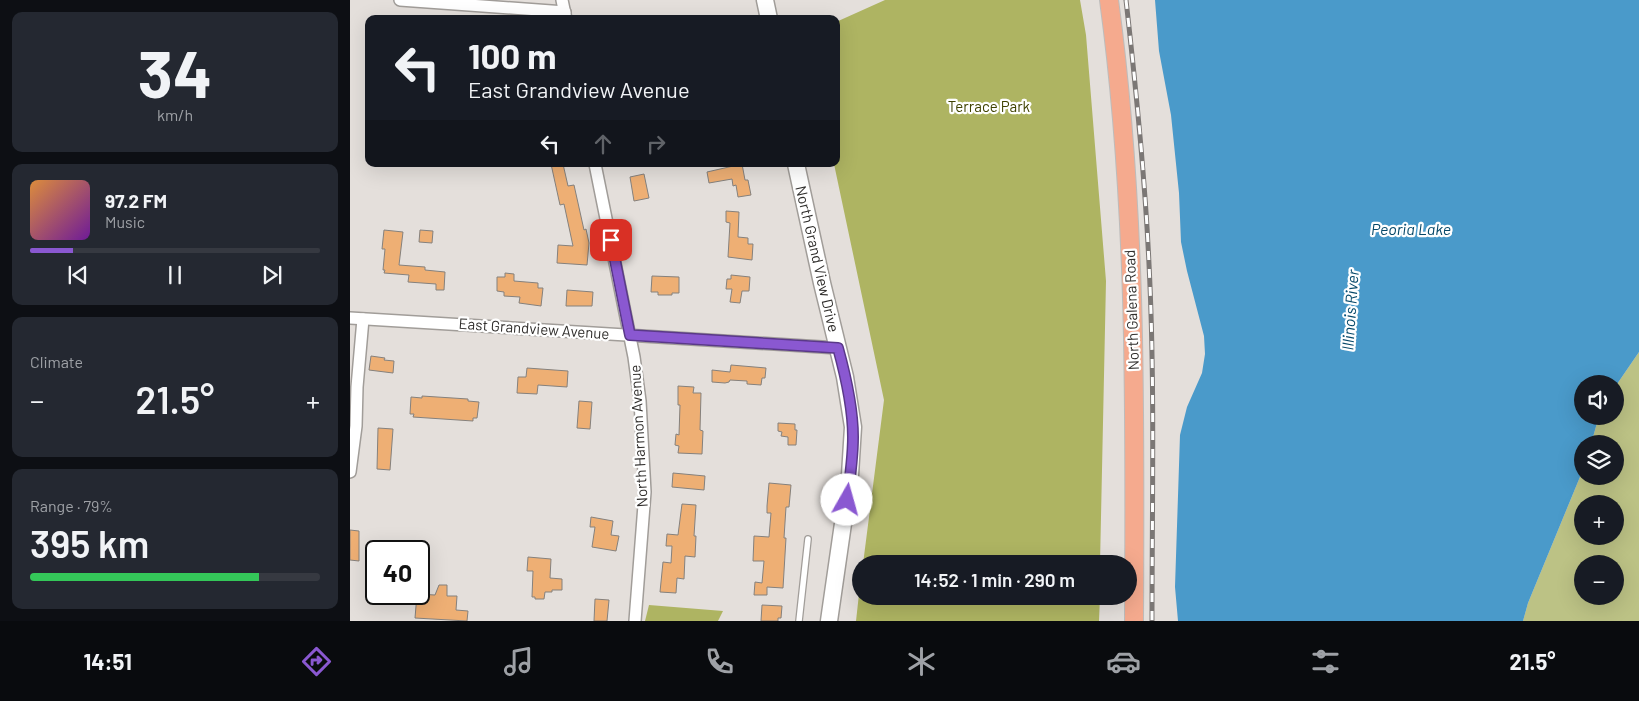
<!DOCTYPE html>
<meta charset="utf-8">
<style>
:root{--surface:#171b24;--page:#242831;--text:#f1f3f6;--muted:#9ea1a6;--line:#363941;--accent:#8a58d1}
body{margin:0;font-family:Barlow,sans-serif;background:var(--page);color:var(--text);height:100vh;display:flex;flex-direction:column;font-size:19px;white-space:nowrap}
*{box-sizing:border-box;margin:0}
p{font-size:16px;color:var(--muted)}
.icon{flex:none;width:28px;height:28px;fill:none;stroke:currentColor;stroke-width:2;stroke-linecap:round;stroke-linejoin:round}
.map{position:relative;flex:1;overflow:hidden}
.panel{display:flex;flex-direction:column;gap:12px;padding:12px;background:#0d0f14;width:350px}
.panel>*{flex:none}
.banner{position:absolute;left:15px;top:15px;width:475px;height:152px;border-radius:10px;box-shadow:0 5px 20px #0002;background:#171b24;color:var(--text);overflow:hidden}
.buttons{position:absolute;left:1224px;top:375px;display:grid;gap:10px}
.buttons a{display:grid;place-items:center;width:50px;height:50px;border-radius:50%;background:var(--surface);box-shadow:0 5px 20px #0002;font-size:25px}
.speed{position:absolute;left:15px;top:540px;display:flex;gap:10px;font-size:25px;font-weight:700;text-align:center}
.speed>*{display:grid;place-content:center;width:65px;height:65px;border-radius:50%;background:var(--surface);box-shadow:0 5px 20px #0002;line-height:1}
.speed .limit{border:2px solid #111;border-radius:8px;background:#fff;color:#111}
.pin{position:absolute;display:grid;place-items:center;width:42px;height:42px;color:#fff;margin:-21px;border-radius:10px;box-shadow:0 2px 8px #0006}
.me{position:absolute;width:55px;margin:-28px;rotate:7deg;stroke-linejoin:round;filter:drop-shadow(0 0 4px #0008)}
.turn{display:flex;align-items:center;gap:18px;height:105px;padding:0 20px;font-size:22px}
.turn .icon{width:65px;height:65px;stroke-width:2.5}
.turn b{display:block;font-size:35px;line-height:42px}
.lanes{display:flex;align-items:center;height:48px;padding:0 20px;background:#0003;justify-content:center;gap:25px;direction:ltr}
.lanes .off{opacity:.35}
.big{font-size:38px;font-weight:600;line-height:1.1}
.panel .tile{flex:1;display:flex;flex-direction:column;justify-content:center;gap:8px;min-width:0;padding:0 18px;border-radius:10px;background:var(--page)}
.panel .dial{align-items:center;gap:0}
.dial b{font-size:65px;line-height:1}
.song{display:flex;align-items:center;gap:15px}
.cover{width:60px;height:60px;border-radius:8px;background:linear-gradient(135deg,hsl(30 70% 55%),hsl(280 70% 35%))}
.played{height:5px;border-radius:2px;background:linear-gradient(90deg,var(--accent) 15%,var(--line) 15%)}
.keys{display:flex;justify-content:space-around;direction:ltr}
.heat{display:flex;justify-content:space-between;align-items:center;font-size:28px;direction:ltr}
.charge{height:8px;border-radius:4px;background:linear-gradient(90deg,#34c759 79%,var(--line) 0)}
.trip{position:absolute;left:502px;top:555px;width:285px;height:50px;border-radius:25px;background:var(--surface);box-shadow:0 5px 20px #0002;font-weight:600;line-height:50px;text-align:center}
.menu{display:flex;height:80px;justify-content:space-around;align-items:center;background:#090b0e;color:var(--muted)}
.menu .icon{width:35px;height:35px}
.menu .active{color:var(--accent)}
.menu b{font-size:22px;color:var(--text)}
main{display:flex;flex:1;min-height:0}
.map>svg:first-child{display:block}
</style>
<main>
<section class="panel">
<div class="tile dial"><b>34</b><p>km/h</p></div>
<div class="tile">
<div class="song"><i class="cover"></i><div><b>97.2 FM</b><p>Music</p></div></div>
<div class="played"></div>
<div class="keys"><svg class="icon" aria-label="previous" viewBox="0 0 24 24"><path d="M18 5L8 12l10 7zM5 5v14"/></svg><svg class="icon" aria-label="pause" viewBox="0 0 24 24"><path d="M8 5v14M16 5v14"/></svg><svg class="icon" aria-label="next" viewBox="0 0 24 24"><path d="M6 5l10 7-10 7zM19 5v14"/></svg></div>
</div>
<div class="tile"><p>Climate</p>
<div class="heat"><a>−</a><b class="big">21.5°</b><a>+</a></div>
</div>
<div class="tile"><p>Range · 79%</p><b class="big">395 km</b><div class="charge"></div></div>
</section>
<div class="map">
<svg width="1289" height="621" viewBox="0 0 1289 621">
<rect width="100%" height="100%" fill="#e4dfdb"/>
<path fill="#bcc285" fill-rule="evenodd" d="M1289,352V621H1173L1178,603L1232,472V476H1265V444H1241L1249,416H1265V387ZM1232,504H1265V536H1232ZM1232,564H1265V596H1232Z"/>
<g fill="#aeb462">
<path d="M535,0H730L736,35L756,281L750,564H513L534,400L484,164H486V22Z"/>
<path d="M511,576V596H750L749,621H506Z"/>
<path d="M299,605L373,611L368,621H295Z"/>
</g>
<path fill="#4a9aca" d="M805,0H1289V352L1265,387V384H1232V416H1249L1241,444H1232V472L1178,603L1173,621H828L825,587L830,435L837,407L852,373L855,354L854,336L837,271L831,242L829,193L821,115L809,51Z"/>
<g fill="#eeaf74" stroke="#85817d">
<path d="M201,164H213L218,186L224,185L234,230L236,229L239,243L237,265L207,263L208,245L223,246L214,204L210,205Z"/>
<path d="M392,164L395,180H398L401,195L388,197L386,185L383,186L382,179L359,183L357,172Z"/>
<path d="M294,174L299,198L284,201L280,177Z"/>
<path d="M376,211L389,212L388,237L398,238V244H403L402,260L378,257L380,223L376,222Z"/>
<path d="M34,230L53,232L49,265L75,267V270L95,272L94,290H86V284L58,282L59,275L34,273L35,270H33L35,249H32Z"/>
<path d="M70,230L83,231L82,243L69,242Z"/>
<path d="M155,273L164,274V281L188,283V288H193L191,306L169,303L170,297L154,296V292L147,291V277H155Z"/>
<path d="M381,275L400,277L399,291H392L390,303L380,302L382,289H376L377,279H381Z"/>
<path d="M302,276L329,277V293H322V295H308V292H301Z"/>
<path d="M217,290L243,292L242,306H216Z"/>
<path d="M21,356L35,358L34,360L44,361L43,373L19,370Z"/>
<path d="M381,365L416,368L415,378H412L411,385L397,384V381L380,380L379,382L375,383L362,382V370L380,372Z"/>
<path d="M177,368L218,371L217,387L188,385L187,394L167,393L168,377H176Z"/>
<path d="M328,386L344,387L343,393H351L350,430L353,431L352,454L328,453L329,446L325,445L326,434L329,435L330,405H328Z"/>
<path d="M72,396L118,399V401L129,402L127,418H123V421L63,417L64,414H60L61,397L72,398Z"/>
<path d="M229,401L242,402L240,429L227,428Z"/>
<path d="M428,423L445,424V430H447L446,445H438V437L431,436L432,432L428,431Z"/>
<path d="M28,428L43,429L40,470L27,469Z"/>
<path d="M323,473L355,476L354,490L322,487Z"/>
<path d="M419,483L441,485L439,507H436L434,538H436L433,588L417,587V595H404L405,582L412,583L414,561H403L404,536L419,537L421,513H417V506Z"/>
<path d="M332,504L346,505L344,536H346L345,557L335,556L334,579L327,578L326,593L310,592L313,562L321,563L322,546H316L317,534L328,535Z"/>
<path d="M241,517L263,521L261,535L269,536L266,551L242,547L245,527H240Z"/>
<path d="M0,530L9,531V561L0,560Z"/>
<path d="M178,557L201,559L200,578L212,579V590H202V592H195L194,599H185V597H182L183,571H177Z"/>
<path d="M89,585H97V596H107L106,610L118,611L117,621L65,618L67,594L85,595Z"/>
<path d="M245,599L259,600L257,621H244Z"/>
<path d="M412,605L432,606L431,618H428V621H411Z"/>
</g>
<g fill="none" stroke-linecap="round" stroke-linejoin="round">
<defs>
<path id="lane" d="M449,621L458,539"/>
<g id="street">
<path d="M50,0L215,12"/>
<path d="M212,0L216,19"/>
<path d="M245,164L284,357L290,401L295,492L285,621"/>
<path d="M0,318L488,348"/>
<path d="M0,472L6,426L7,387L13,319"/>
</g>
<g id="secondary">
<path d="M415,0L419,19"/>
<path d="M446,164L472,283L495,377L503,427L500,475L479,621"/>
</g>
<path id="primary" d="M759,0C787,206 785,414 784,621"/>
</defs>
<use href="#lane" stroke="#a19d99" stroke-width="8"/>
<use href="#street" stroke="#a19d99" stroke-width="14"/>
<use href="#secondary" stroke="#a19d99" stroke-width="19"/>
<use href="#primary" stroke="#bdbcbb" stroke-width="20"/>
<use href="#lane" stroke="#fff" stroke-width="5.5"/>
<use href="#street" stroke="#fff" stroke-width="11"/>
<use href="#secondary" stroke="#fff" stroke-width="16"/>
<use href="#primary" stroke="#f5aa8e" stroke-width="18"/>
<defs>
<path id="rail" d="M776,0C786,88 795,176 799,264C805,383 802,502 802,621"/>
</defs>
<use href="#rail" stroke="#7b7775" stroke-width="5"/>
<use href="#rail" stroke="#fff" stroke-width="3" stroke-dasharray="9" stroke-linecap="butt"/>
</g>
<g fill="none" stroke-linecap="round" stroke-linejoin="round">
<defs>
<path id="route" d="M261,240L280,335L488,348C496,377 503,408 503,437C503,458 500,479 497,500"/>
</defs>
<use href="#route" stroke="#5a3988" stroke-width="12"/>
<use href="#route" stroke="#8a58d1" stroke-width="9"/>
</g>
<g text-anchor="middle" stroke-width="4.5" stroke-linejoin="round" paint-order="stroke">
<g font-size="15" fill="#3f4200" stroke="#fff">
<text x="639" y="112">Terrace Park</text>
</g>
<g font-size="15" fill="#302e2c" stroke="#fff">
<text transform="translate(467 259) rotate(77)" y="5">North Grand View Drive</text>
<text transform="translate(782 310) rotate(-92)" y="5">North Galena Road</text>
<text transform="translate(184 329) rotate(4)" y="5">East Grandview Avenue</text>
<text transform="translate(289 436) rotate(-93)" y="5">North Harmon Avenue</text>
</g>
<g font-size="16" font-style="italic" fill="#064869" stroke="#fff">
<text x="1061" y="235">Peoria Lake</text>
<text transform="translate(1000 310) rotate(-86)" y="6">Illinois River</text>
</g>
</g>
</svg>
<div class="buttons">
<a><svg class="icon" aria-label="sound" viewBox="0 0 24 24"><path d="M4 9h4l5-4v14l-5-4H4zM17 9q2 3 0 6"/></svg></a>
<a><svg class="icon" aria-label="layers" viewBox="0 0 24 24"><path d="M12 4l9 5-9 5-9-5zM3 14l9 5 9-5"/></svg></a>
<a>+</a>
<a>−</a>
</div>
<div class="speed"><div class="limit">40</div></div>
<div class="pin" style="left:261px;top:240px;background:#d93025"><svg class="icon" aria-label="arrive" viewBox="0 0 24 24"><path d="M6 21V4h12l-3 4 3 4H6"/></svg></div>
<svg class="me" style="left:497px;top:500px" viewBox="-20 -20 40 40"><circle r="19" fill="#fff"/><path d="M0-13L10 11 0 6-10 11z" fill="#8a58d1"/></svg>
<div class="trip">14:52 · 1 min · 290 m</div>
<div class="banner">
<div class="turn"><svg class="icon" aria-label="left" viewBox="0 0 24 24"><path d="M17 20v-9H6M10 6l-5 5 5 5"/></svg><div><b>100 m</b>East Grandview Avenue</div></div>
<div class="lanes"><svg class="icon" aria-label="left" viewBox="0 0 24 24"><path d="M17 20v-9H6M10 6l-5 5 5 5"/></svg><svg class="icon off" aria-label="ahead" viewBox="0 0 24 24"><path d="M12 20V5M6 11l6-6 6 6"/></svg><svg class="icon off" aria-label="right" viewBox="0 0 24 24"><path d="M7 20v-9h11M14 6l5 5-5 5"/></svg></div>
</div>
</div>
</main>
<nav class="menu">
<b>14:51</b>
<svg class="icon active" aria-label="directions" viewBox="0 0 24 24"><path d="M12 3l9 9-9 9-9-9zM9 14v-3h6M13 9l2 2-2 2"/></svg>
<svg class="icon" aria-label="music" viewBox="0 0 24 24"><path d="M9 18V5l10-2v13"/><circle cx="6" cy="18" r="3"/><circle cx="16" cy="16" r="3"/></svg>
<svg class="icon" aria-label="phone" viewBox="0 0 24 24"><path d="M5 4h4l2 5-3 2q2 4 5 5l2-3 5 2v4C11 20 4 13 5 4z"/></svg>
<svg class="icon" aria-label="climate" viewBox="0 0 24 24"><path d="M12 3v18M4 7l16 10M4 17L20 7"/></svg>
<svg class="icon" aria-label="car" viewBox="0 0 24 24"><path d="M5 17H2v-5l4-1 3-4h7l3 4 3 1v5h-3M9 17h6M6 11h13"/><circle cx="7" cy="17" r="2"/><circle cx="17" cy="17" r="2"/></svg>
<svg class="icon" aria-label="filters" viewBox="0 0 24 24"><path d="M4 7h16M4 17h16"/><circle cx="9" cy="7" r="2"/><circle cx="15" cy="17" r="2"/></svg>
<b>21.5°</b>
</nav>
